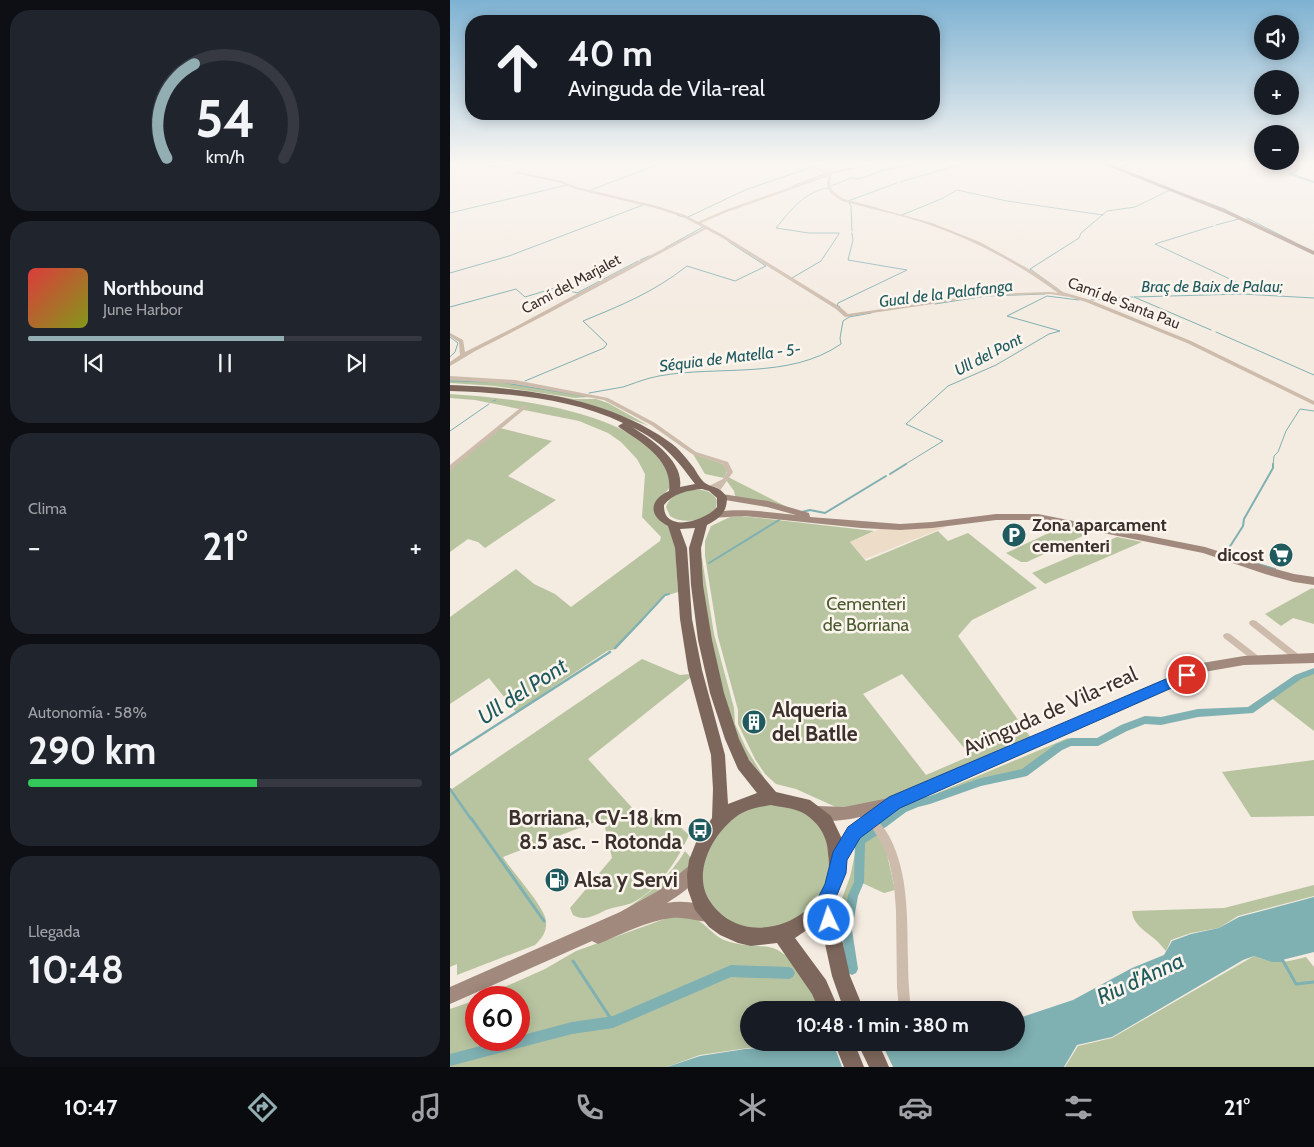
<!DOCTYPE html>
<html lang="es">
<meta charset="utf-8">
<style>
:root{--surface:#171b24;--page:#20242c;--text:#f1f3f6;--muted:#9ea1a6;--line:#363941;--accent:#92aeb2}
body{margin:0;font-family:Cabin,sans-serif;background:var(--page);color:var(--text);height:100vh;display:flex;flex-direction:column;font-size:19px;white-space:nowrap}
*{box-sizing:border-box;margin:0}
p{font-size:16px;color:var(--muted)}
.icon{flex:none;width:28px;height:28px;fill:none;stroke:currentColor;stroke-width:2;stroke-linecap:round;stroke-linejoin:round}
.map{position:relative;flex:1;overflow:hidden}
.drawer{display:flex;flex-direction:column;gap:10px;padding:10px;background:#0d0f14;width:450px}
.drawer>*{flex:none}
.guide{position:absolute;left:15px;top:15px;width:475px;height:105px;border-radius:20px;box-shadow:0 2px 12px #0003;background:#171b24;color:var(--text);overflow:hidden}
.controls{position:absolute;left:804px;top:15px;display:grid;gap:10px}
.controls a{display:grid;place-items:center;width:45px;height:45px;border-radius:50%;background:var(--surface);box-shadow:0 2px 12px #0003;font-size:25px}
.speed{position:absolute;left:15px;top:986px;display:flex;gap:10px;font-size:25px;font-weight:700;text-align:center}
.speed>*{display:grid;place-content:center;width:65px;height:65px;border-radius:50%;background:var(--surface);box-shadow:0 2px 12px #0003;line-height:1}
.speed .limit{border:8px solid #d22;background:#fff;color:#111}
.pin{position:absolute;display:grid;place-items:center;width:42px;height:42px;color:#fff;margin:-21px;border:2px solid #fff;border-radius:50%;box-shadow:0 1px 5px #0007}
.me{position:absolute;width:55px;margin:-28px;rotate:357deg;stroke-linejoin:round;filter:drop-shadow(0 0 4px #0008)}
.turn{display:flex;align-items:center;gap:18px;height:105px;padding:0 20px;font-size:22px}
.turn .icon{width:65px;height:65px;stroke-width:2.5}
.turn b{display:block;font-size:35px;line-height:42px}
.big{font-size:38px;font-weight:800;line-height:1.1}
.drawer .card{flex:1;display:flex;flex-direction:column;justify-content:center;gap:8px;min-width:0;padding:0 18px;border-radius:20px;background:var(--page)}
.drawer .dial{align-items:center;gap:0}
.dial svg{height:130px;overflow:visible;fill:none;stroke:var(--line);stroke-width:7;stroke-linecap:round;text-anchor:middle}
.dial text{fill:var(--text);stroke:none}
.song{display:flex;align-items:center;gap:15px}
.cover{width:60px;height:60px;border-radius:8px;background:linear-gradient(135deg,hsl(0 70% 55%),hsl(70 70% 35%))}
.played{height:5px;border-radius:2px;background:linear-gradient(90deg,var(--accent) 65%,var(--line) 65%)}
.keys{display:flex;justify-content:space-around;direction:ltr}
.heat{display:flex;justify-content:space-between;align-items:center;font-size:28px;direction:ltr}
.charge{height:8px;border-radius:4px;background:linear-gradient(90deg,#34c759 58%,var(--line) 0)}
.trip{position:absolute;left:290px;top:1001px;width:285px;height:50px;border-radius:25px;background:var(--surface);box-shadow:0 2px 12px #0003;font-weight:800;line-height:50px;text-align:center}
.menu{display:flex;height:80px;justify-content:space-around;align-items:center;background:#090b0e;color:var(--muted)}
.menu .icon{width:35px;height:35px}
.menu .current{color:var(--accent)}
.menu b{font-size:22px;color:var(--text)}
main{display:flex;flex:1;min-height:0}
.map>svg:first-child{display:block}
</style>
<main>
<section class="drawer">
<div class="card dial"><svg viewBox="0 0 100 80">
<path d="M14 69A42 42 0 1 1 86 69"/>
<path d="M14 69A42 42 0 0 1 31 11" stroke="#92aeb2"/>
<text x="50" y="56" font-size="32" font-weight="700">54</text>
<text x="50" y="72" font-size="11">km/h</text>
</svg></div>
<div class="card">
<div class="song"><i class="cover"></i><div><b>Northbound</b><p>June Harbor</p></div></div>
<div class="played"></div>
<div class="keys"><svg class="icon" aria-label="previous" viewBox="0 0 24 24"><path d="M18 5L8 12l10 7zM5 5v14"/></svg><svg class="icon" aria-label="pause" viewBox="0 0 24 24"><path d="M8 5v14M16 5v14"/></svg><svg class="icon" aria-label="next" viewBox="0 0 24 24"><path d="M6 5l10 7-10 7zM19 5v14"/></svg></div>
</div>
<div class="card"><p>Clima</p>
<div class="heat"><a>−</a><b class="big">21°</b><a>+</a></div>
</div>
<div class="card"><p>Autonomía · 58%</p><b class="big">290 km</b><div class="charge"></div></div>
<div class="card"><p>Llegada</p><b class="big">10:48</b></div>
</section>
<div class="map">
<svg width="864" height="1067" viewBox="0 0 864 1067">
<rect width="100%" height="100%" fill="#f4ebe1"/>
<g fill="#b8c4a0" fill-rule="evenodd">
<path d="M0,379L54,382L141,397L125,398L45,386L0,383Z"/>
<path d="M0,385L46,387L124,399H146L158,403L199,426L164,413L87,395L0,386Z"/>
<path d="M0,394C60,398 210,411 221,486L209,500L225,541L228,592L215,596L166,649L157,651L66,712L39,678L0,704V617L66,569L84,584L105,594L121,607L210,541L211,537L192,517L195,474L187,459L171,442L158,433L129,421L25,400L0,398Z"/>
<path d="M50,428L102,441L58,476L106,500L35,548L28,542L18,539L0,552V469Z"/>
<path d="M243,454L273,464L277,471L274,478L255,474Z"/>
<path d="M278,477L339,508L286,499L284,491L276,480Z"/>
<path d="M241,490C252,489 261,490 267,500L266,508C254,521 234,525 220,516L216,507C220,495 230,493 241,490Z"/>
<path d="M291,516L424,531L400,542L416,561L488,531L498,541L518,533L587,588L522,620L508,636L581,738L431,803L388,808L346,789L326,784L315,774L305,759L288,724V710L268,637L255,556V541L261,526L280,517ZM452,674L520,755V756L476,775L413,694Z"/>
<path d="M618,524L632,527L635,535L577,562H571L556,553Z"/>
<path d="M667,537L692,542L595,584L582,573Z"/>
<path d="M252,558L264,634L284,708L285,724L296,748L315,779L295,755L277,709L256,623L249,559Z"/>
<path d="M862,588L864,589V624L843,618L831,626L815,614Z"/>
<path d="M192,659L230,675L240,674L241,677L138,759L195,822L212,810L239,835C227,861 209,889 182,903C174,906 164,907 156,910C146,915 134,922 123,915L120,908L162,858L153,819L53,857C62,872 95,907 96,921C97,932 92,938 85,945L7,975V964L0,967V788L2,789Z"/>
<path d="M864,671V731L820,697L849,678Z"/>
<path d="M618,738L621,741L609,747L574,773L530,781L480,800L466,802Z"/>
<path d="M864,760V816L801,817L772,772Z"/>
<path d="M318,804L339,806L363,818L376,835L381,867L374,890L354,915L319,930L287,926L280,923L263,908L255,892L252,881L254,857L272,826L296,810Z"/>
<path d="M423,827L436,850L445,890L434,893L410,882C395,910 397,941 402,971L393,944L390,904L400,877L408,840Z"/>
<path d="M235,851L242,859L232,880L172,912C198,894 219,878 235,851Z"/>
<path d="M864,885V896L788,916L769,928L741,933L721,940L716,951C713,948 711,945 708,942C699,933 683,926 682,911L774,908Z"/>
<path d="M220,917C228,917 240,916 246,919C257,925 263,935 274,940C289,946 303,945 319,947C343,951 362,991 372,1010H299V1042L375,1043L298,1048L250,1055L217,1067H0V1009L26,1000V1040H69V998L32,997L95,969L126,951Z"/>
<path d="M804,956C826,964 833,963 856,957L864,967V1067H615L628,1046L662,1038Z"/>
</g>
<path fill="#ecdcc8" d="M498,526L415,559L400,542L430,529Z"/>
<g fill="#7fb0b2">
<path d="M864,897V952L832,960V962H822L804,956L793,960L662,1037L627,1045L614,1067H443L433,1046L460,1042H566V1019L623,1000L682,968L714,955L722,941L741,934L769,928L789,917Z"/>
<path d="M378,1043H383L392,1067H217L250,1056L295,1049Z"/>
</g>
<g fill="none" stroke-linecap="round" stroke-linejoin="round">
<g stroke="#7fb0b2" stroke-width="1">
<path d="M31,163L50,168L65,163"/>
<path d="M516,164L518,163"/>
<path d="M365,166L374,163"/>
<path d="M668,168L685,163"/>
<path d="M668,170L674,172"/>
<path d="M379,173L401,168"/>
<path d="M450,182L512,164"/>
<path d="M343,186L377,173"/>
<path d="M381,186L401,178L409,179L434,170L470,163"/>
<path d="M378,188C354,192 341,210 326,228L359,233H389"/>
<path d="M141,190L212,163"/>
<path d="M751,200L777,210"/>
<path d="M398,201L447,183"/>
<path d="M399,203L401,206L402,231"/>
<path d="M406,203L426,208"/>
<path d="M0,213L117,185"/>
<path d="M227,215L233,217"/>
<path d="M452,215L491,199L507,190L557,201L653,215"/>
<path d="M238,217L295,190L362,167"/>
<path d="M797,218L844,242"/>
<path d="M766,225L789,219"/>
<path d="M763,226L705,244L812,294"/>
<path d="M215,248L253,227"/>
<path d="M190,260L199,256"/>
<path d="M0,273L59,256L193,205"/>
<path d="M342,278L371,261L389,234"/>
<path d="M608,289L580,269L629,238L631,233L657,211L685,207L720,190"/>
<path d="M641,300L683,297"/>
<path d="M485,304L536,296L595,294"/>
<path d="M0,307L66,289L75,297L108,287L127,293L188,261"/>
<path d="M390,307L387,305L388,303L457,270L398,260L403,240L402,233"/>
<path d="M399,317L421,313"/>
<path d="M761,330L684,297L792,294L864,298"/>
<path d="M766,332L864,375"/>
<path d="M0,337L8,343L5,352L0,357"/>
<path d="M0,381L38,382"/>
<path d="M75,381L154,348L157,344L133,321C172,305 204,292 237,266L285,281L316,266L279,242"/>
<path d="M55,383L134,396"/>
<path d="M139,393C150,391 162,389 173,387C185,383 197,378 209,376C269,365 339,380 391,344L390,338L393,321L399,317"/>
<path d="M43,401L46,400"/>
<path d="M0,431L39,404"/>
<path d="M454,465L493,441L456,424L498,386L546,365L599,334L610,331L557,316L597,296L629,300"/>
<path d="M823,465L824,456L828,452L836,431L850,409L864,411"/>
</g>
<g stroke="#7fb0b2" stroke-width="2">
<path d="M440,474L456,464"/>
<path d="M352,512L360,510L375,513L436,476"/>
<path d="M783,556L779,548L793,526L794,519L823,468V464"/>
<path d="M259,563L329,520"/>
<path d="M808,564L825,569"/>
<path d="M190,622L215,595L219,594"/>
</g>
<g stroke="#7fb0b2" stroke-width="2.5">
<path d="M165,648L191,621"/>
<path d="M0,755L160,652"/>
<path d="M0,789L21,819"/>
</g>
<g stroke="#7fb0b2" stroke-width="3">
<path d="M21,818L94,921"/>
<path d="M832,959L846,984L864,982"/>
<path d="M123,961L163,1022"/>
</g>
<g fill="#7fb0b2" fill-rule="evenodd">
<path d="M849,163H852L845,174H843L864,181V183L839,175V173L843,172Z"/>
<path d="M864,668V674L851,679L803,713L748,717L711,725L695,724L677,731L648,746H621L612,750L577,776L531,786L480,804L468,807L456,812L436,827L433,829L430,827L428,824L430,821L450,806L467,799L480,796L531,778L572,769L606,744L621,738H647L671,725L695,716L711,717L748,709L798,707L845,675Z"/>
<path d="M425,826L429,828L430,831L429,834L415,843L414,882L408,896L402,930L408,969L406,973L402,975L398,973L396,969L392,930L398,895L404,882L405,841L406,838Z"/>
<path d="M281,965L339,967L343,969L345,973L343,977L339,979L281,977L163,1028L122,1034L0,1066V1054L53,1040H69V1036L122,1022L163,1016Z"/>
</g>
<g fill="#cdbbac" fill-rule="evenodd">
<path d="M352,163H356L381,173L423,163H429L382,174C377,188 383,192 394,199L482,223L530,242L586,273L613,292L640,300L741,341L864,401V405L737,343L636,302L620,297L600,294L536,296L395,317L386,309L271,237L256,229C182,268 108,309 33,347C22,352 11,360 0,366V362L10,355L9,342L0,336V333L13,340L15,352L65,327L160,276L254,228L233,217L205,208L125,189L111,183L66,173L65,171L112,181L127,187L207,206L235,215L248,222L275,210L378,174ZM379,176C373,189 381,194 392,201C421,209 452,215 480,225C526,241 569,264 608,293L600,292L536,294L398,314L390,307L273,235L251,223L277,212Z"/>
<path d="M0,376L65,380L158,398L205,423L246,452L278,462L283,472L269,492H265L264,491L267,487L261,489H257L256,488L257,487L273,479L277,472L273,464L242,454L201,425L154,400L65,384L0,380Z"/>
<path d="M74,405L76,406V408L2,469L0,470V465Z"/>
<path d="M803,620L806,621L852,657L853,659L852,661L849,662L846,661L800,625L799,623L800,621Z"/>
<path d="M777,633L780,634L811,658L812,660L811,662L808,663L805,662L774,638L773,636L774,634Z"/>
<path d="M422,815L425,817C430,823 435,829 439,836C459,873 457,919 458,960C458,977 459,993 461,1010H449L447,987L446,910L444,885L439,861L431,842L417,820L419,817Z"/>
</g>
<g fill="#a18a7d" fill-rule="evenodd">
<path d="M650,163H657L779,211L864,251V255L775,213Z"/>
<path d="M272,494L318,501L359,513L360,517L450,524L482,522L546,514H588L755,547L818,567L844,574L864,577V585L844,582L815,574L753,553L588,520H546L482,528L450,530L411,528L294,516L261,518L259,516C271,505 328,513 346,515L317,507L269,499L267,497L269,495Z"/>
<path d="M864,653V663L794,665L754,672L447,809L409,838L394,862L389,864L384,862L382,857L399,828L416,816C399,819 380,824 363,818L361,813L363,808L368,806L394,807L444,797L752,663L794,656Z"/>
<path d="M245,863L250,865L253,870C247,884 229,895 217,903C234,900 248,903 264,909L266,915L264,921C256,924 235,916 222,918C196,921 172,934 148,944L142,941L0,1004V987L170,912L208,891L240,865Z"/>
</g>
<g fill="#7d675c" fill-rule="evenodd">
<path d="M0,385C74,388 156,397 218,441C229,448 236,458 244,468C247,473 251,480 255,483C264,489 268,485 277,497C277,513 270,518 257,525L251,548L253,585L262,640L274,693L289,739L299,760L326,792L360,800L381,816L392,839L395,844L396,870L384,903L400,976L414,1010H394L382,976L370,921L345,938L376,980L389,1010H369L362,994L327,943L301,946L288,943L270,935L259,927L245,910L238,890L237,875L239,860L247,840L262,818L263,789L261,755L238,670L230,619L225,548L218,526C198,516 199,500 219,491C223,461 192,442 170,428L168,426L173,423C120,398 58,393 0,391ZM182,427C211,441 226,458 245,484L230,487C234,461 201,439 182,427ZM252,489L259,491L267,498V507C255,521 213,534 214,505C222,494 239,490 252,489ZM245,528L239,548L241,585L248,640L260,693L275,739L288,769L307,793L278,804L275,755L252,670L242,619L237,548L230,529ZM321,805C330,807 343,808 351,812C367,820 378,836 378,854C379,859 379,865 379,870C371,926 289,952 258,898C242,869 266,828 292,813C301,808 311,807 321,805Z"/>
<path d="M384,1042H404L414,1067H394Z"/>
<path d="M407,1042H428L439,1067H419Z"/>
</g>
</g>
<linearGradient id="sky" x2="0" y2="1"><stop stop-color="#7eb2d2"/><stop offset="0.52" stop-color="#faf6f2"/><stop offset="1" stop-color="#faf6f2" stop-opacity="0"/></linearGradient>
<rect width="864" height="313" fill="url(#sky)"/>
<path fill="#1a73e8" stroke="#114b97" d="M737,670L742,671L744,675L742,679L450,808L410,838L397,860L396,873L384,902L388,920L386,926L379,929L373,926L366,902L375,884L383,852L398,827L439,797Z"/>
<defs>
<symbol id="parking-disc" viewBox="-11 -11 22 22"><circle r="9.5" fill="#1f5a5e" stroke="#fbf5ee"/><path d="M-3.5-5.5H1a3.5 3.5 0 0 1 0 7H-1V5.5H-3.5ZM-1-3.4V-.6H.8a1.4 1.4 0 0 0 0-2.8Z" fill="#fff"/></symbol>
<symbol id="supermarket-disc" viewBox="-11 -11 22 22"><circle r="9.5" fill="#1f5a5e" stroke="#fbf5ee"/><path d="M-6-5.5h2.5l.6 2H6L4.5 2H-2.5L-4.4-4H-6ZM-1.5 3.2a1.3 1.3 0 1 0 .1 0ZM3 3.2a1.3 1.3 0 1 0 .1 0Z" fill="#fff"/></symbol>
<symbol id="building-disc" viewBox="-11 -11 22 22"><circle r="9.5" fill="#1f5a5e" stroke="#fbf5ee"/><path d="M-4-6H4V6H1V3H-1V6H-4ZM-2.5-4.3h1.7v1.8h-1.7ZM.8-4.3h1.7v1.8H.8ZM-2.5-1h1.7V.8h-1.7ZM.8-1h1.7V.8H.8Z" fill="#fff"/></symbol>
<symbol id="bus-disc" viewBox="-11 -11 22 22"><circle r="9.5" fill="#1f5a5e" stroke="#fbf5ee"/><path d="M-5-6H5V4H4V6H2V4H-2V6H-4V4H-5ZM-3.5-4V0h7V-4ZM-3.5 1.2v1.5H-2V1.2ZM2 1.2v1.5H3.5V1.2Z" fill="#fff"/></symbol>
<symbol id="fuel-disc" viewBox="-11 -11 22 22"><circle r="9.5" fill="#1f5a5e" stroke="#fbf5ee"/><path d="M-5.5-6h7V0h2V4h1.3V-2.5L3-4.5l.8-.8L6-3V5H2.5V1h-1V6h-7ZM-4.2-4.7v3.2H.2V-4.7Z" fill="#fff"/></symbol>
</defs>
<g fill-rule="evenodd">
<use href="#parking-disc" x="550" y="521" width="28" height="28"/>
<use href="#supermarket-disc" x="817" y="541" width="28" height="28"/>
<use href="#building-disc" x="290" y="708" width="28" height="28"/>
<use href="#bus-disc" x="236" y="816" width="28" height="28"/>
<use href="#fuel-disc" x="93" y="866" width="28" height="28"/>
</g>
<g text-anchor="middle" stroke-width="5" stroke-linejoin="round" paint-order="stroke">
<g font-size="15" fill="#3b302b" stroke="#fbf5ee">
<text transform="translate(121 284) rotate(-28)" y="5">Camí del Marjalet</text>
<text transform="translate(674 303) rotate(21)" y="5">Camí de Santa Pau</text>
</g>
<g font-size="16" font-style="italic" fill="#1f5a5e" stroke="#fbf5ee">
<text x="762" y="292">Braç de Baix de Palau;</text>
<text transform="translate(496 293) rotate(-7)" y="6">Gual de la Palafanga</text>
<text transform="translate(538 354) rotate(-27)" y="6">Ull del Pont</text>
<text transform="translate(280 357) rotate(-7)" y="6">Séquia de Matella - 5-</text>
</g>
<g font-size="18" font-weight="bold" fill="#3b302b" stroke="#fbf5ee" text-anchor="start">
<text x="582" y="531">Zona aparcament<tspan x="582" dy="21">cementeri</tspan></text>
<text x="814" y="561" text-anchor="end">dicost</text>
</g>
<g font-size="18" fill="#4a5a2e" stroke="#fbf5ee">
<text x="416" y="610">Cementeri<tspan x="416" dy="21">de Borriana</tspan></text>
</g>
<g font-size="21" font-weight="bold" fill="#3b302b" stroke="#fbf5ee" text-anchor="start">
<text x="322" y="717">Alqueria<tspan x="322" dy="24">del Batlle</tspan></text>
<text x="232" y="825" text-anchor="end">Borriana, CV-18 km<tspan x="232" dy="24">8.5 asc. - Rotonda</tspan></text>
<text x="124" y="887">Alsa y Servi</text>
</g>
<g font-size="21" fill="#3b302b" stroke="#fbf5ee">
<text transform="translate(600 711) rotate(-24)" y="7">Avinguda de Vila-real</text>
</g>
<g font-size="22" font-style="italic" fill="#1f5a5e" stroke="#fbf5ee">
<text transform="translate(72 691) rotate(-33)" y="8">Ull del Pont</text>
<text transform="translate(690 978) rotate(-25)" y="8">Riu d'Anna</text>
</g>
</g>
</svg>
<div class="controls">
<a><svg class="icon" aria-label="sound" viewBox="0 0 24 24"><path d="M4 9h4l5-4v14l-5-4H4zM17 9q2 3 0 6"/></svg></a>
<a>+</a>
<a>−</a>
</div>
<div class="speed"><div class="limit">60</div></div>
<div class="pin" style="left:737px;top:675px;background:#d93025"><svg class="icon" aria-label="arrive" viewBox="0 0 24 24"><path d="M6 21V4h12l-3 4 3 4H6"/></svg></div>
<svg class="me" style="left:379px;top:920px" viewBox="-20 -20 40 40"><circle r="17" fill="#1a73e8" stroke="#fff" stroke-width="3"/><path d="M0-11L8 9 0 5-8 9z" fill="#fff"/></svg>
<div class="trip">10:48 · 1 min · 380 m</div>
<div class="guide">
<div class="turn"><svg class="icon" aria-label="ahead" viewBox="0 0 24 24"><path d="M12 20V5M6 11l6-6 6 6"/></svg><div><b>40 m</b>Avinguda de Vila-real</div></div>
</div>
</div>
</main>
<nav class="menu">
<b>10:47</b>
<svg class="icon current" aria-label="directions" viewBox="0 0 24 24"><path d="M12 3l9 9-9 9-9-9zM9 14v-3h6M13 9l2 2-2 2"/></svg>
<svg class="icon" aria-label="music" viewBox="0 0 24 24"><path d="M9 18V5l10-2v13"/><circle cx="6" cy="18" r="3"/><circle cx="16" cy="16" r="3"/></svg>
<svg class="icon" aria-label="phone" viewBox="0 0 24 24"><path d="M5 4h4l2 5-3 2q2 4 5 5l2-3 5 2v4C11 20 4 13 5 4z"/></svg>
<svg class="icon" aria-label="climate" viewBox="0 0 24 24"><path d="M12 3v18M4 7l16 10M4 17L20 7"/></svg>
<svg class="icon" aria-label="car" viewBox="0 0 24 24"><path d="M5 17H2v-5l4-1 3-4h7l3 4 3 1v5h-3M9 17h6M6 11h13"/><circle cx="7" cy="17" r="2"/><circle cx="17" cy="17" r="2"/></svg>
<svg class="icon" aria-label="filters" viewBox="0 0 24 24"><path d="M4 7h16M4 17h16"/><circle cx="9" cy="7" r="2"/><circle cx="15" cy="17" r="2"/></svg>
<b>21°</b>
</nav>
